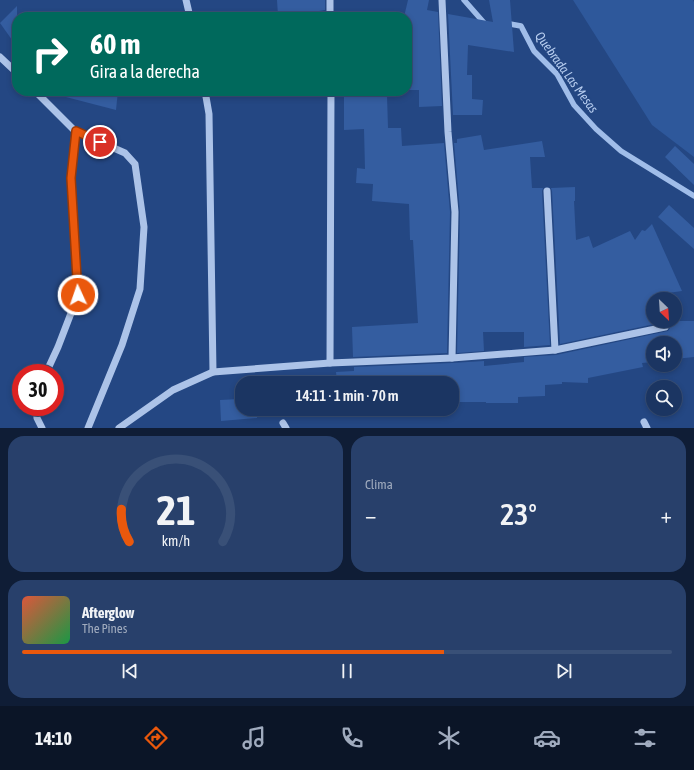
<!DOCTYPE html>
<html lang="es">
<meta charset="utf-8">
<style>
:root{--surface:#1b3562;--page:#28406b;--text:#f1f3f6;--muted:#a0abbe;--line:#395077;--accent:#ea580c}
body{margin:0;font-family:"Asap Condensed",sans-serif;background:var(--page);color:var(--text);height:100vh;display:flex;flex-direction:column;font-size:15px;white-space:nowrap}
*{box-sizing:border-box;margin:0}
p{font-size:13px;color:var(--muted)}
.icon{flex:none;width:22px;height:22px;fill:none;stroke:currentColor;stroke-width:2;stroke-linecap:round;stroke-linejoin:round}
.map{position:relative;height:428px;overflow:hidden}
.side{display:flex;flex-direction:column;gap:8px;padding:8px;background:#0f1d36;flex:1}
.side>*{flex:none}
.top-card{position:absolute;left:12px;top:12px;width:400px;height:84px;border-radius:16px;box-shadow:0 2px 6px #0003,0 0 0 1px var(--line);background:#00695c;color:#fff;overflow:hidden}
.needle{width:26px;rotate:155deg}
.controls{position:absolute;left:646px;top:292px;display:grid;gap:8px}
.controls a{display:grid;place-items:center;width:36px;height:36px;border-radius:50%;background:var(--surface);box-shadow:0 2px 6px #0003,0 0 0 1px var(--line);font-size:20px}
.speed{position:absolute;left:12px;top:364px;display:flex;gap:8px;font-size:20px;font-weight:700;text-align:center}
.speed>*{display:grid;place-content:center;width:52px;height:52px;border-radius:50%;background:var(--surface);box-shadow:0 2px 6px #0003,0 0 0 1px var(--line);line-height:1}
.speed .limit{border:6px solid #d22;background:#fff;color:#111}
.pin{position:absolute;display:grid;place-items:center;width:34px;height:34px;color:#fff;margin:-17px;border:2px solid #fff;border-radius:50%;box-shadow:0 1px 4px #0007}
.me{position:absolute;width:44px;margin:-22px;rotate:357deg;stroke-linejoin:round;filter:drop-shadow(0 0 3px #0008)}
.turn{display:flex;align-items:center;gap:14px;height:84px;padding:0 12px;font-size:18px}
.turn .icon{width:52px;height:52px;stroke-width:2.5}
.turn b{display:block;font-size:28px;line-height:34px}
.big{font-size:30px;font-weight:600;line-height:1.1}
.side .card{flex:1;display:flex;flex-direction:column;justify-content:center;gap:6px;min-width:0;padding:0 14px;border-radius:16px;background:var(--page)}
.side .dial{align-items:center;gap:0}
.dial svg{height:104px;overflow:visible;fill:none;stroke:var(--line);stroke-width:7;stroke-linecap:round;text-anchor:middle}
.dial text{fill:var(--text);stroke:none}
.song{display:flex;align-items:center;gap:12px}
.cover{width:48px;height:48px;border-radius:6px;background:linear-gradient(135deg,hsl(10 70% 55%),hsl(140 70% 35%))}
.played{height:4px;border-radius:2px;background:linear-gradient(90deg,var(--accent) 65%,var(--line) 65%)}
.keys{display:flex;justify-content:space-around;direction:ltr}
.heat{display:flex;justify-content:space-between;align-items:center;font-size:22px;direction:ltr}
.side .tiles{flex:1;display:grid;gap:8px;grid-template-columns:1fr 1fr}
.card:last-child{grid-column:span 2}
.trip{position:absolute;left:235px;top:376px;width:224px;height:40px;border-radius:16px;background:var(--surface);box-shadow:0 2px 6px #0003,0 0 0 1px var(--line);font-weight:600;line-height:40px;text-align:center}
.dock{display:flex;height:64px;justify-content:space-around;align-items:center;background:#0b1527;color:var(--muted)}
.dock .icon{width:28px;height:28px}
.dock .active{color:var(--accent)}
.dock b{font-size:18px;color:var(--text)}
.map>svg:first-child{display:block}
</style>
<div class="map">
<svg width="694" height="428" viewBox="0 0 694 428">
<rect width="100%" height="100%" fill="#244783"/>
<path fill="#2e589b" d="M573,0H693L694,2V157L652,125Z"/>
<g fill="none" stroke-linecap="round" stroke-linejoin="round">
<g stroke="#a0bde9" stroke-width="5.5">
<path d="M464,0L486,25"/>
<path d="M506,26L510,24L521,26L534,51L557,74L574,105L596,129L621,151L694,196"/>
</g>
</g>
<g fill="#345da0">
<path d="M277,0H325V10L302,14V16H278Z"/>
<path d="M408,0H429L427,10L438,12L442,106L419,107V90H407V17H404Z"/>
<path d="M489,0H510L514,52L468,45L467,75H472V99L483,100L482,115H453L448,14L493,22Z"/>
<path d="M17,6V47L0,23Z"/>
<path d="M63,91H118L116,110L62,96Z"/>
<path d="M387,95L388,128H401L402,146L444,143L450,212L447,353L353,357L352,327L418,323L413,240H410L409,204L372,201L373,184L356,183L357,168L365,169L364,129L344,130V96Z"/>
<path d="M481,135L484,150L542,141L545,157H530L532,188H543L542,191L550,345L524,347V332H483L484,351L457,353L460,212L454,143H457V139Z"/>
<path d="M675,146L694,164V185L665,157Z"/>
<path d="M575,187V201H574L576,240L589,236L593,248L630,231L635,240L642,230L645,231L652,224L682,291L654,295V299H653V321H694V357L675,359V343H653V362L642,363L643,367L588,378V383L562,382V384L545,385V396L518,397V403H486V402H452V383H337L336,372L354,371V367L452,363L484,361V366L524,362V357L556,355L668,331L670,328V326L667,322H664L560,344L552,191L551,188Z"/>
<path d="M669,205L694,228V249L658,217Z"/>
<path d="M238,392H242V409H257V418L221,421L220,400L239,399Z"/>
<path d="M339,409H375L339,411Z"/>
</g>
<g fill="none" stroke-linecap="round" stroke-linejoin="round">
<g stroke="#acc3e8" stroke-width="7">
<path d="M186,0L190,17"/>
<path d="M330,0V17"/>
<path d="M442,0L448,132L455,212L452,358"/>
<path d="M0,57L17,73"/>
<path d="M35,91L75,131L71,178L78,295L58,347L46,373"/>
<path d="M205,91L209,114L213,372"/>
<path d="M75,131L125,153L135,164L144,227L140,289L122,345L88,428"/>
<path d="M547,191L555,350"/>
<path d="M330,363L331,91"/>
<path d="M36,407L37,418L42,428"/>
<path d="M644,422L647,428"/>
<path d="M283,423L286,428"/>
<path d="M119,428L173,390L213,372L330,363L452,358L555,350L665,327"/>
</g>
</g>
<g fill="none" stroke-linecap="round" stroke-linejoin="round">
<defs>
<path id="route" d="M78,295L71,178L76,131L100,142"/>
</defs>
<use href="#route" stroke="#983908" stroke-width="10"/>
<use href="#route" stroke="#ea580c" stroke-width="7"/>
</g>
<g text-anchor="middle" stroke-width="4" stroke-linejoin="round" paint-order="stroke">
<g font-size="13" font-style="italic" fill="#b7cdef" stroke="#244783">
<text transform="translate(567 72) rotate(54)" y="5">Quebrada Las Mesas</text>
</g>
</g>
</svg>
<div class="controls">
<a><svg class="needle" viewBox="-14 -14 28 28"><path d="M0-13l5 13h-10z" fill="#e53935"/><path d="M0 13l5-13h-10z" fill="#a0abbe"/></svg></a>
<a><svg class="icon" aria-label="sound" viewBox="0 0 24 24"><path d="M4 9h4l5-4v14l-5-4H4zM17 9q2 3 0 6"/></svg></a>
<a><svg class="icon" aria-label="search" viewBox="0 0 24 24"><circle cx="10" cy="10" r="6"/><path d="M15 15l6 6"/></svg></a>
</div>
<div class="speed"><div class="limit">30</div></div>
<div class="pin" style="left:100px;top:142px;background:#d93025"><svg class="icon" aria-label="arrive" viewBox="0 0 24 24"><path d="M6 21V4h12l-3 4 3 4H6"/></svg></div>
<svg class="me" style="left:78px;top:295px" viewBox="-20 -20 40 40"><circle r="17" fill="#ea580c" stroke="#fff" stroke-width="3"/><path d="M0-11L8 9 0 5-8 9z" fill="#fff"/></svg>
<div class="trip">14:11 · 1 min · 70 m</div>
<div class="top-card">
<div class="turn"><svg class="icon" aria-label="right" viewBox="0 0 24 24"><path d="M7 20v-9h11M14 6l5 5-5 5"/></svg><div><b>60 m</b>Gira a la derecha</div></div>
</div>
</div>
<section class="side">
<div class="tiles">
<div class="card dial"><svg viewBox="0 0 100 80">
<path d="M14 69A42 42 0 1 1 86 69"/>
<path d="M14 69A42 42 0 0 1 8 44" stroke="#ea580c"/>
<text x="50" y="56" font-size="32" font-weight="700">21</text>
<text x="50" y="72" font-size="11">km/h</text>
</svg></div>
<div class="card"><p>Clima</p>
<div class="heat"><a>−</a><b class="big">23°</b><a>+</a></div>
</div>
<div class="card">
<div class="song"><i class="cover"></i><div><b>Afterglow</b><p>The Pines</p></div></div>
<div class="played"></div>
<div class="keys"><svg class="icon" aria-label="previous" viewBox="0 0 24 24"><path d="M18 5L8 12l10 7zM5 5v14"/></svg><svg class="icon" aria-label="pause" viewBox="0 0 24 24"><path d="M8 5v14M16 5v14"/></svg><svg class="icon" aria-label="next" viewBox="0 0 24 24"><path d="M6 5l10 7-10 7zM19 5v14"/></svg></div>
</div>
</div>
</section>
<nav class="dock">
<b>14:10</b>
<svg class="icon active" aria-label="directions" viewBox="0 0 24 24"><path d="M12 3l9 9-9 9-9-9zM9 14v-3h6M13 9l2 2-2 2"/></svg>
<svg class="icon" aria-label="music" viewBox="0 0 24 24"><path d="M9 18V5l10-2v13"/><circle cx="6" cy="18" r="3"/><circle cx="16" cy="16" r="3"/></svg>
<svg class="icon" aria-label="phone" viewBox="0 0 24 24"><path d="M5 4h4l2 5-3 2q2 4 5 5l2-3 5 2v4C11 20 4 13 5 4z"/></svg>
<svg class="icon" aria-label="climate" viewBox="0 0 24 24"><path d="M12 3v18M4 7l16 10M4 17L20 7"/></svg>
<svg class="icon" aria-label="car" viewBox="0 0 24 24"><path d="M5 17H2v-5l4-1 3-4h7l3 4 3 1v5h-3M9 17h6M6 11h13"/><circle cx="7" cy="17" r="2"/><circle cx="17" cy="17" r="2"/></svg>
<svg class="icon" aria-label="filters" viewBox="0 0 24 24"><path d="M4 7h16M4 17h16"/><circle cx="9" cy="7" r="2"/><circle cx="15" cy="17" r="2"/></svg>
</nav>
